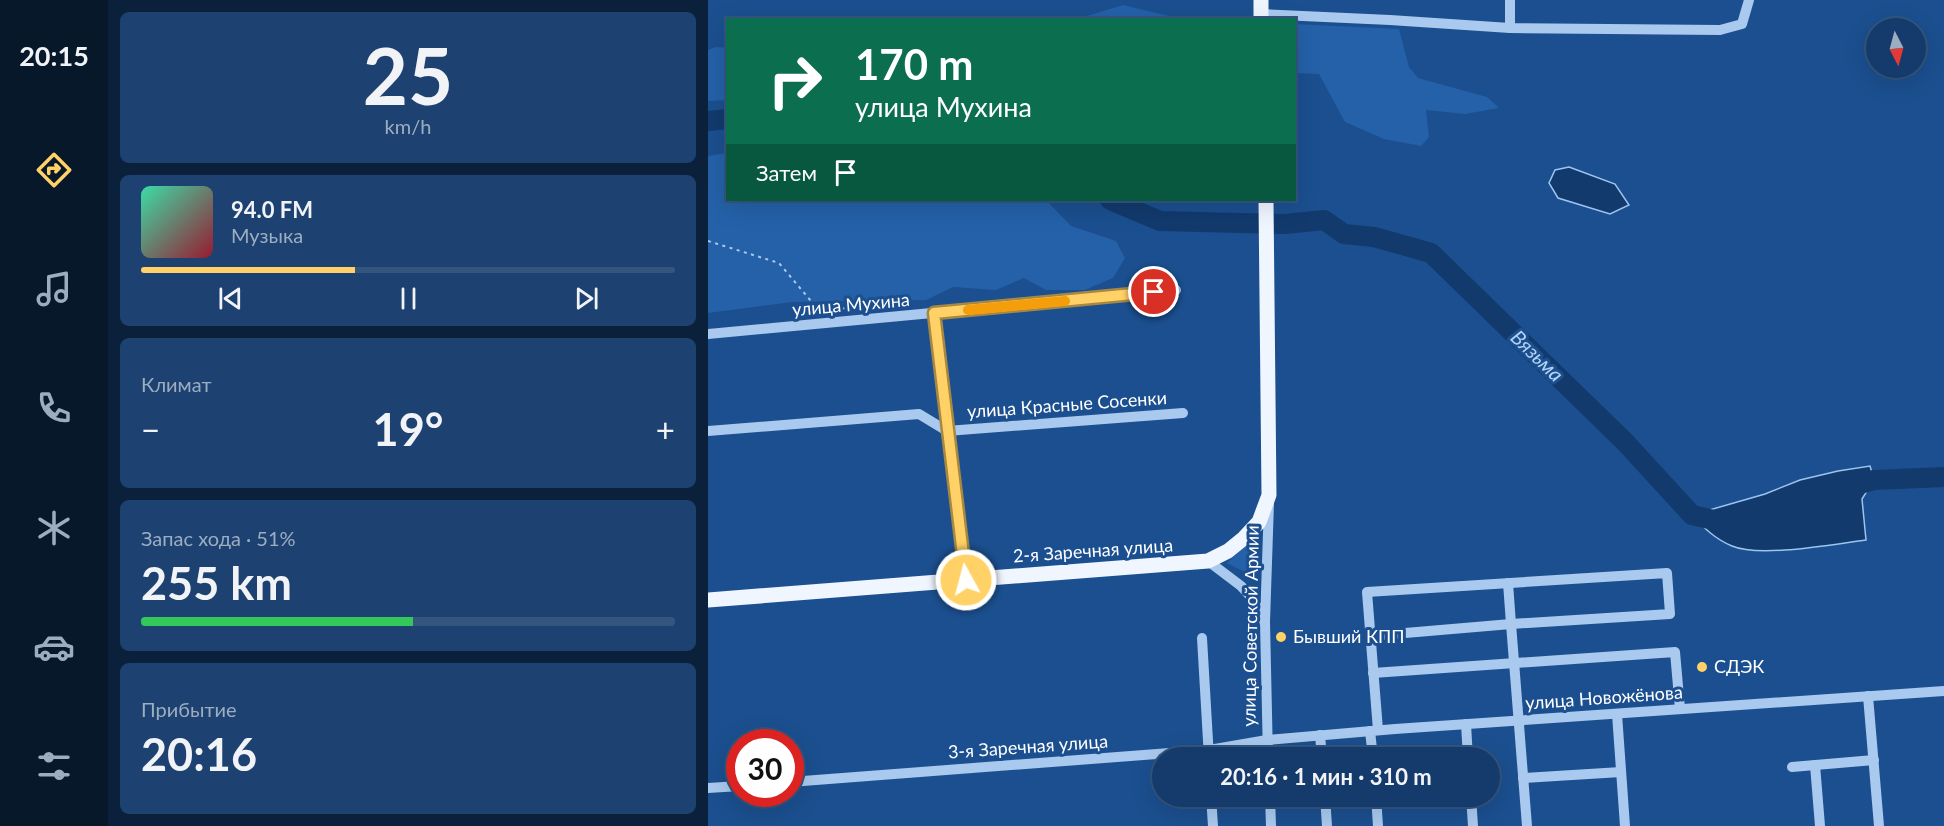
<!DOCTYPE html>
<html lang="ru">
<meta charset="utf-8">
<style>
:root{--surface:#143b6b;--page:#1d4271;--text:#f1f3f6;--muted:#9dadc1;--line:#33557e;--accent:#ffd166}
body{margin:0;font-family:Lato,sans-serif;background:var(--page);color:var(--text);height:100vh;display:flex;flex-direction:column;font-size:22px;white-space:nowrap}
*{box-sizing:border-box;margin:0}
p{font-size:20px;color:var(--muted)}
.icon{flex:none;width:33px;height:33px;fill:none;stroke:currentColor;stroke-width:2;stroke-linecap:round;stroke-linejoin:round}
.map{position:relative;flex:1;overflow:hidden}
.side{display:flex;flex-direction:column;gap:12px;padding:12px;background:#0b203b;width:600px}
.side>*{flex:none}
.hud{position:absolute;left:18px;top:18px;width:570px;height:183px;border-radius:0px;box-shadow:0 6px 24px #0002,0 0 0 2px var(--line);background:#0b6e4f;color:#fff;overflow:hidden}
.needle{width:39px;rotate:174deg}
.tools{position:absolute;left:1158px;top:18px;display:grid;gap:12px}
.tools a{display:grid;place-items:center;width:60px;height:60px;border-radius:50%;background:var(--surface);box-shadow:0 6px 24px #0002,0 0 0 2px var(--line);font-size:30px}
.speed{position:absolute;left:18px;top:729px;display:flex;gap:12px;font-size:30px;font-weight:700;text-align:center}
.speed>*{display:grid;place-content:center;width:78px;height:78px;border-radius:50%;background:var(--surface);box-shadow:0 6px 24px #0002,0 0 0 2px var(--line);line-height:1}
.speed .limit{border:9px solid #d22;background:#fff;color:#111}
.pin{position:absolute;display:grid;place-items:center;width:51px;height:51px;color:#fff;margin:-26px;border:3px solid #fff;border-radius:50%;box-shadow:0 2px 6px #0007}
.me{position:absolute;width:66px;margin:-33px;rotate:353deg;stroke-linejoin:round;filter:drop-shadow(0 0 4px #0008)}
.turn{display:flex;align-items:center;gap:21px;height:126px;padding:0 30px;font-size:27px}
.turn .icon{width:78px;height:78px;stroke-width:2.5}
.turn b{display:block;font-size:42px;line-height:51px}
.then{display:flex;align-items:center;height:57px;padding:0 30px;background:#0003;gap:12px;font-size:22px}
.big{font-size:45px;font-weight:700;line-height:1.1}
.side .card{flex:1;display:flex;flex-direction:column;justify-content:center;gap:9px;min-width:0;padding:0 21px;border-radius:9px;background:var(--page)}
.side .dial{align-items:center;gap:0}
.dial b{font-size:78px;line-height:1}
.song{display:flex;align-items:center;gap:18px}
.cover{width:72px;height:72px;border-radius:9px;background:linear-gradient(135deg,hsl(160 70% 55%),hsl(350 70% 35%))}
.played{height:6px;border-radius:3px;background:linear-gradient(90deg,var(--accent) 40%,var(--line) 40%)}
.keys{display:flex;justify-content:space-around;direction:ltr}
.heat{display:flex;justify-content:space-between;align-items:center;font-size:33px;direction:ltr}
.charge{height:9px;border-radius:4px;background:linear-gradient(90deg,#34c759 51%,var(--line) 0)}
.trip{position:absolute;left:444px;top:747px;width:348px;height:60px;border-radius:30px;background:var(--surface);box-shadow:0 6px 24px #0002,0 0 0 2px var(--line);font-weight:700;line-height:60px;text-align:center}
main{display:flex;flex:1;min-height:0}
.dock{display:flex;flex-direction:column;width:108px;justify-content:space-around;align-items:center;background:#08182b;color:var(--muted)}
.dock .icon{width:42px;height:42px}
.dock .current{color:var(--accent)}
.dock b{font-size:27px;color:var(--text)}
.map>svg:first-child{display:block}
</style>
<main>
<nav class="dock">
<b>20:15</b>
<svg class="icon current" aria-label="directions" viewBox="0 0 24 24"><path d="M12 3l9 9-9 9-9-9zM9 14v-3h6M13 9l2 2-2 2"/></svg>
<svg class="icon" aria-label="music" viewBox="0 0 24 24"><path d="M9 18V5l10-2v13"/><circle cx="6" cy="18" r="3"/><circle cx="16" cy="16" r="3"/></svg>
<svg class="icon" aria-label="phone" viewBox="0 0 24 24"><path d="M5 4h4l2 5-3 2q2 4 5 5l2-3 5 2v4C11 20 4 13 5 4z"/></svg>
<svg class="icon" aria-label="climate" viewBox="0 0 24 24"><path d="M12 3v18M4 7l16 10M4 17L20 7"/></svg>
<svg class="icon" aria-label="car" viewBox="0 0 24 24"><path d="M5 17H2v-5l4-1 3-4h7l3 4 3 1v5h-3M9 17h6M6 11h13"/><circle cx="7" cy="17" r="2"/><circle cx="17" cy="17" r="2"/></svg>
<svg class="icon" aria-label="filters" viewBox="0 0 24 24"><path d="M4 7h16M4 17h16"/><circle cx="9" cy="7" r="2"/><circle cx="15" cy="17" r="2"/></svg>
</nav>
<section class="side">
<div class="card dial"><b>25</b><p>km/h</p></div>
<div class="card">
<div class="song"><i class="cover"></i><div><b>94.0 FM</b><p>Музыка</p></div></div>
<div class="played"></div>
<div class="keys"><svg class="icon" aria-label="previous" viewBox="0 0 24 24"><path d="M18 5L8 12l10 7zM5 5v14"/></svg><svg class="icon" aria-label="pause" viewBox="0 0 24 24"><path d="M8 5v14M16 5v14"/></svg><svg class="icon" aria-label="next" viewBox="0 0 24 24"><path d="M6 5l10 7-10 7zM19 5v14"/></svg></div>
</div>
<div class="card"><p>Климат</p>
<div class="heat"><a>−</a><b class="big">19°</b><a>+</a></div>
</div>
<div class="card"><p>Запас хода · 51%</p><b class="big">255 km</b><div class="charge"></div></div>
<div class="card"><p>Прибытие</p><b class="big">20:16</b></div>
</section>
<div class="map">
<svg width="1236" height="826" viewBox="0 0 1236 826">
<rect width="100%" height="100%" fill="#1b4f8f"/>
<g fill="#2461a8">
<path d="M415,5L465,17H518L522,19H369Z"/>
<path d="M587,24L691,29L701,67L710,78L779,97L791,108L757,114L718,110L721,137L713,146L676,139L637,122L611,74L587,73Z"/>
<path d="M8,47L19,48V100L0,101V50Z"/>
<path d="M19,153L20,200H338L363,226L408,241L417,258L405,278L377,290H338L316,278L288,290L245,287L218,300L84,302L0,313V156Z"/>
<path d="M549,535L547,577L519,563Z"/>
</g>
<g fill="#123a6d" stroke="#9cc4f0" stroke-width="1.5">
<path d="M861,167L907,184L921,205L902,214L850,198L841,183L847,170Z"/>
<path d="M1162,466L1166,480L1154,499L1158,540C1126,544 1052,558 1024,546C1007,539 996,528 984,515L1057,494L1092,480L1130,471Z"/>
</g>
<g fill="none" stroke-linecap="round" stroke-linejoin="round">
<g stroke="#123a6d" stroke-width="20">
<path d="M0,121L20,119"/>
<path d="M402,200L452,221L577,224L616,220L636,234L666,237L723,253L917,442L984,515L1010,521"/>
<path d="M1141,487L1166,480L1236,477"/>
</g>
<path stroke="#a9c9ee" stroke-width="2" stroke-dasharray="3 4.5" stroke-linecap="butt" d="M0,241L71,263L108,307L147,309"/>
<g stroke="#a9c9ee" stroke-width="10">
<path d="M802,0V28"/>
<path d="M553,14L682,20L802,28L1012,30L1034,24L1041,0"/>
<path d="M226,313L258,580"/>
<path d="M0,334L468,290"/>
<path d="M0,431L211,414L239,431L475,413"/>
<path d="M500,561L533,586L545,599L556,621"/>
<path d="M662,636L803,624L800,583"/>
<path d="M494,638L501,758"/>
<path d="M665,673L967,652L972,709"/>
<path d="M1160,696L1171,826"/>
<path d="M909,714L917,826"/>
<path d="M758,724L760,758"/>
<path d="M670,730L659,592L959,573L962,614L803,624L819,826"/>
<path d="M662,731L665,758"/>
<path d="M612,735L614,758"/>
<path d="M560,758L557,622L561,503"/>
<path d="M1107,765L1112,826"/>
<path d="M1084,767L1166,760"/>
<path d="M815,778L913,772"/>
<path d="M82,782L501,750L559,740L687,729L1236,691"/>
<path d="M0,788L32,786"/>
<path d="M503,796L505,826"/>
<path d="M562,796L563,826"/>
<path d="M617,796L619,826"/>
<path d="M668,796L670,826"/>
<path d="M763,796L765,826"/>
</g>
<g stroke="#f0f6ff" stroke-width="15">
<path d="M553,0V20"/>
<path d="M0,600L500,561L520,551L536,538L551,522L561,495L558,200"/>
</g>
</g>
<g fill="none" stroke-linecap="round" stroke-linejoin="round">
<defs>
<path id="route" d="M258,580L226,313L446,292"/>
</defs>
<use href="#route" stroke="#a68842" stroke-width="15"/>
<use href="#route" stroke="#ffd166" stroke-width="10"/>
<path stroke="#f59e0b" stroke-width="10" d="M260,310L357,301"/>
</g>
<g fill="#ffd166" stroke="#1b4f8f" stroke-width="2">
<circle cx="573" cy="637" r="6"/>
<circle cx="994" cy="667" r="6"/>
</g>
<g text-anchor="middle" stroke-width="6" stroke-linejoin="round" paint-order="stroke">
<g font-size="18" fill="#fff" stroke="#1b4f8f">
<text transform="translate(143 305) rotate(-5)" y="6">улица Мухина</text>
<text transform="translate(359 405) rotate(-4)" y="6">улица Красные Сосенки</text>
<text transform="translate(385 551) rotate(-4)" y="6">2-я Заречная улица</text>
<text transform="translate(543 626) rotate(-89)" y="6">улица Советской Армии</text>
<text transform="translate(896 698) rotate(-4)" y="6">улица Новожёнова</text>
<text transform="translate(320 747) rotate(-4)" y="6">3-я Заречная улица</text>
</g>
<g font-size="18" fill="#fff" stroke="#1b4f8f" text-anchor="start">
<text x="585" y="643">Бывший КПП</text>
<text x="1006" y="673">СДЭК</text>
</g>
<g font-size="20" font-style="italic" fill="#b5d3f5" stroke="#1b4f8f">
<text transform="translate(829 356) rotate(44)" y="7">Вязьма</text>
</g>
</g>
</svg>
<div class="tools">
<a><svg class="needle" viewBox="-14 -14 28 28"><path d="M0-13l5 13h-10z" fill="#e53935"/><path d="M0 13l5-13h-10z" fill="#9dadc1"/></svg></a>
</div>
<div class="speed"><div class="limit">30</div></div>
<div class="pin" style="left:446px;top:292px;background:#d93025"><svg class="icon" aria-label="arrive" viewBox="0 0 24 24"><path d="M6 21V4h12l-3 4 3 4H6"/></svg></div>
<svg class="me" style="left:258px;top:580px" viewBox="-20 -20 40 40"><circle r="17" fill="#ffd166" stroke="#fff" stroke-width="3"/><path d="M0-11L8 9 0 5-8 9z" fill="#fff"/></svg>
<div class="trip">20:16 · 1 мин · 310 m</div>
<div class="hud">
<div class="turn"><svg class="icon" aria-label="right" viewBox="0 0 24 24"><path d="M7 20v-9h11M14 6l5 5-5 5"/></svg><div><b>170 m</b>улица Мухина</div></div>
<div class="then">Затем<svg class="icon" aria-label="arrive" viewBox="0 0 24 24"><path d="M6 21V4h12l-3 4 3 4H6"/></svg></div>
</div>
</div>
</main>
